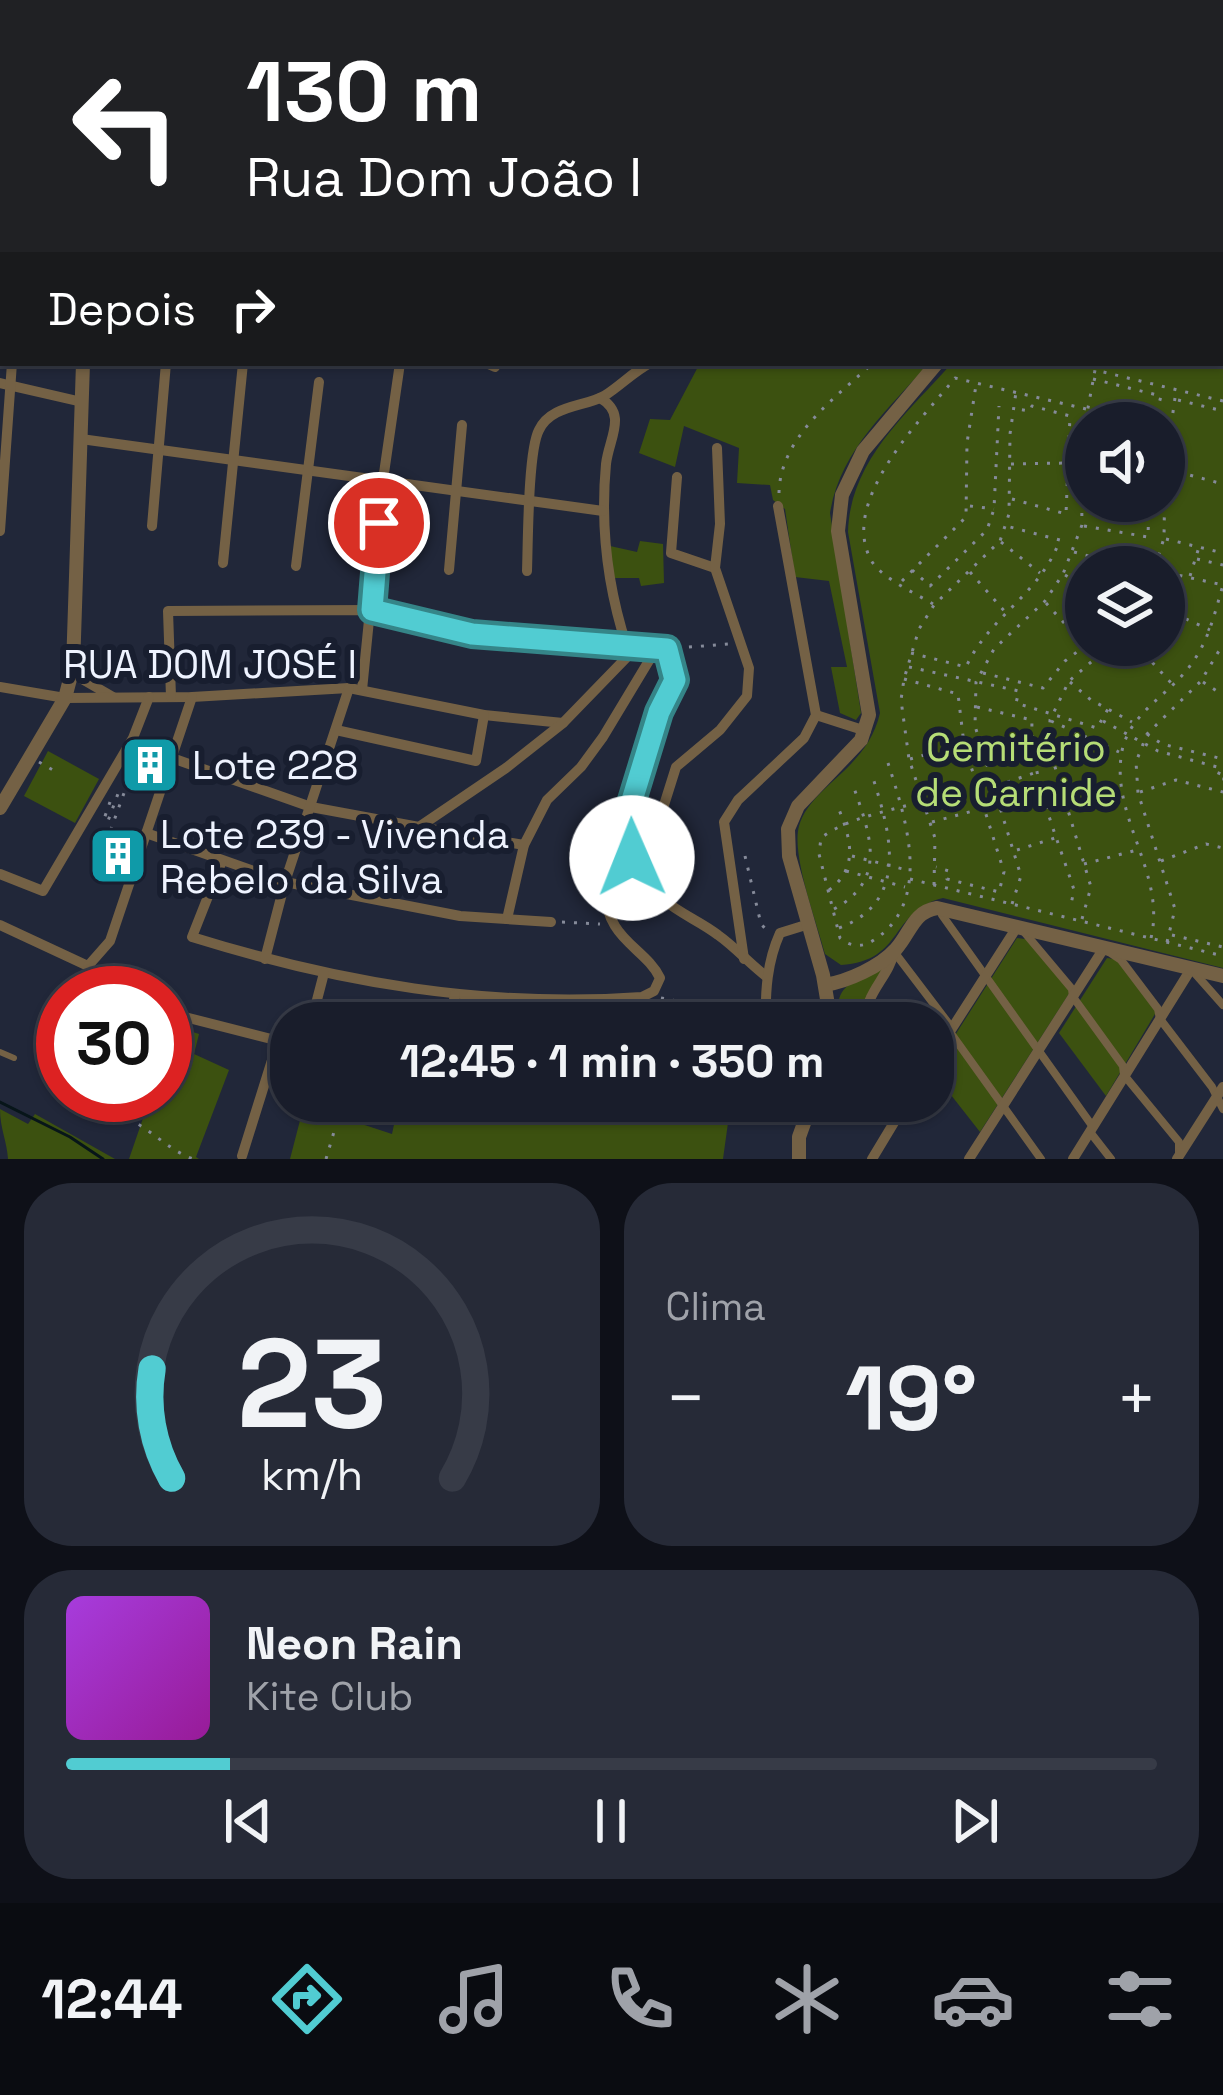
<!DOCTYPE html>
<html lang="pt">
<meta charset="utf-8">
<style>
:root{--surface:#191d2b;--page:#262a37;--text:#f1f3f6;--muted:#9fa2a9;--line:#373b47;--accent:#51ccd2}
body{margin:0;font-family:"Space Grotesk",sans-serif;background:var(--page);color:var(--text);height:100vh;display:flex;flex-direction:column;font-size:45px;white-space:nowrap}
*{box-sizing:border-box;margin:0}
p{font-size:39px;color:var(--muted)}
.icon{flex:none;width:66px;height:66px;fill:none;stroke:currentColor;stroke-width:2;stroke-linecap:round;stroke-linejoin:round}
.map{position:relative;height:1159px;overflow:hidden}
.details{display:flex;flex-direction:column;gap:24px;padding:24px;background:#0e1018;flex:1}
.details>*{flex:none}
.guide{position:absolute;left:0px;top:0px;width:1224px;height:366px;box-shadow:0 3px 9px #0004,0 0 0 3px var(--line);background:#202124;color:#fff;overflow:hidden}
.buttons{position:absolute;left:1065px;top:402px;display:grid;gap:24px}
.buttons a{display:grid;place-items:center;width:120px;height:120px;border-radius:50%;background:var(--surface);box-shadow:0 3px 9px #0004,0 0 0 3px var(--line);font-size:60px}
.speed{position:absolute;left:36px;top:966px;display:flex;gap:24px;font-size:60px;font-weight:700;text-align:center}
.speed>*{display:grid;place-content:center;width:156px;height:156px;border-radius:50%;background:var(--surface);box-shadow:0 3px 9px #0004,0 0 0 3px var(--line);line-height:1}
.speed .limit{border:18px solid #d22;background:#fff;color:#111}
.pin{position:absolute;display:grid;place-items:center;width:102px;height:102px;color:#fff;margin:-51px;border:6px solid #fff;border-radius:50%;box-shadow:0 3px 12px #0007}
.me{position:absolute;width:132px;margin:-66px;rotate:359deg;stroke-linejoin:round;filter:drop-shadow(0 0 9px #0008)}
.turn{display:flex;align-items:center;gap:42px;height:252px;padding:0 48px;font-size:54px}
.turn .icon{width:156px;height:156px;stroke-width:2.5}
.turn b{display:block;font-size:84px;line-height:102px}
.then{display:flex;align-items:center;height:114px;padding:0 48px;background:#0003;gap:24px;font-size:45px}
.big{font-size:90px;font-weight:700;line-height:1.1}
.details .card{flex:1;display:flex;flex-direction:column;justify-content:center;gap:18px;min-width:0;padding:0 42px;border-radius:48px;background:var(--page)}
.details .dial{align-items:center;gap:0}
.dial svg{height:312px;overflow:visible;fill:none;stroke:var(--line);stroke-width:7;stroke-linecap:round;text-anchor:middle}
.dial text{fill:var(--text);stroke:none}
.song{display:flex;align-items:center;gap:36px}
.cover{width:144px;height:144px;border-radius:18px;background:linear-gradient(135deg,hsl(280 70% 55%),hsl(300 70% 35%))}
.played{height:12px;border-radius:6px;background:linear-gradient(90deg,var(--accent) 15%,var(--line) 15%)}
.keys{display:flex;justify-content:space-around;direction:ltr}
.heat{display:flex;justify-content:space-between;align-items:center;font-size:66px;direction:ltr}
.details .tiles{flex:1;display:grid;gap:24px;grid-template-columns:1fr 1fr}
.card:last-child{grid-column:span 2}
.trip{position:absolute;left:270px;top:1002px;width:684px;height:120px;border-radius:48px;background:var(--surface);box-shadow:0 3px 9px #0004,0 0 0 3px var(--line);font-weight:700;line-height:120px;text-align:center}
.menu{display:flex;height:192px;justify-content:space-around;align-items:center;background:#0a0c11;color:var(--muted)}
.menu .icon{width:84px;height:84px}
.menu .on{color:var(--accent)}
.menu b{font-size:54px;color:var(--text)}
.map>svg:first-child{display:block}
</style>
<div class="map">
<svg width="1223" height="1159" viewBox="0 0 1223 1159">
<rect width="100%" height="100%" fill="#212739"/>
<g fill="#3c5110" fill-rule="evenodd">
<path d="M1156,0H1223V968L943,898C889,911 905,961 841,965L825,954C817,923 791,855 799,826C811,785 867,770 880,713L848,532C850,460 907,414 952,363H1221V3H1155ZM1086,423H1164V501H1086ZM1164,567V645H1086V567Z"/>
<path d="M700,363H929C889,409 840,450 830,513L861,713L856,720L840,713L831,667H847L829,581L795,577L785,509L773,500L770,485L737,483L739,448L684,426L675,467L639,453L650,419L670,420Z"/>
<path d="M640,541L663,544L664,583L641,586L639,578H612L610,546L637,552Z"/>
<path d="M48,751L99,779L75,823L24,796Z"/>
<path d="M1017,938L1033,940L1072,989L980,1132L951,1095L933,1090L936,1065Z"/>
<path d="M1107,958L1121,960L1158,1009L1106,1096L1059,1033Z"/>
<path d="M883,968L861,1011L864,1023H841C830,985 854,982 883,968Z"/>
<path d="M165,1023L199,1034L194,1054L229,1070L196,1157L199,1159H129L151,1095H165Z"/>
<path d="M399,1101L469,1116L478,1101H731L723,1159H290L304,1105L392,1134Z"/>
<path d="M0,1109L28,1124L35,1114L115,1159H8C7,1141 0,1129 0,1109Z"/>
</g>
<g fill="none" stroke-linecap="round" stroke-linejoin="round">
<g stroke="#071519" stroke-width="3">
<path d="M155,0L160,3"/>
<path d="M467,0L471,3"/>
<path d="M0,167H3"/>
<path d="M0,1102L70,1137L103,1159"/>
</g>
<g stroke="#868b9a" stroke-width="3" stroke-dasharray="3 9" stroke-linecap="butt">
<path d="M1093,379L1161,396L1154,423"/>
<path d="M1178,400L1223,411"/>
<path d="M1011,464L1066,463"/>
<path d="M1167,469L1223,484"/>
<path d="M779,493C780,437 835,398 873,363"/>
<path d="M1012,499L1066,514L1070,416L1032,406L1030,411L1018,409"/>
<path d="M970,506L994,509"/>
<path d="M1084,526L1148,537L1149,501"/>
<path d="M1166,539L1223,553"/>
<path d="M1001,542L1040,573"/>
<path d="M1074,552L1130,567"/>
<path d="M1197,559L1223,565"/>
<path d="M1155,567L1164,538L1165,468L1176,391"/>
<path d="M912,570L930,586L987,530L994,509L999,406"/>
<path d="M970,572L1006,613"/>
<path d="M1065,575L1086,587"/>
<path d="M1190,576L1199,547"/>
<path d="M902,581L966,517L967,443L976,385"/>
<path d="M1046,603L1084,645"/>
<path d="M933,604C915,593 881,578 871,560C839,501 921,420 955,378L1086,409"/>
<path d="M1164,609L1210,630"/>
<path d="M1136,645L1174,686"/>
<path d="M677,648L728,644"/>
<path d="M911,653L966,667C990,615 1039,596 1060,540L1006,526"/>
<path d="M909,667L1019,691L1016,703L1097,728L1108,709"/>
<path d="M983,673L1043,688L1065,661L1086,645"/>
<path d="M904,679L958,694L964,744L1004,872L999,892L947,879L949,871L936,867"/>
<path d="M1070,682L1091,700L1132,722"/>
<path d="M1203,682L1223,695"/>
<path d="M977,707L1032,720C1030,777 1057,836 1074,890L1070,909"/>
<path d="M1051,721L1119,752"/>
<path d="M1103,721L1158,751L1221,768L1217,778L1223,779"/>
<path d="M1147,734L1162,744L1223,759"/>
<path d="M910,759L964,744"/>
<path d="M39,762L53,770"/>
<path d="M888,763C905,816 934,901 874,940C862,948 851,947 840,938L819,854L821,838C848,817 891,811 923,801"/>
<path d="M996,786L1037,772"/>
<path d="M1140,792L1176,780L1223,792"/>
<path d="M110,802L104,819L108,821L119,791L124,793L111,829"/>
<path d="M1067,803L1120,790"/>
<path d="M932,822L984,808"/>
<path d="M1017,850L1058,837"/>
<path d="M745,856L761,924L769,933"/>
<path d="M852,856L907,870"/>
<path d="M1161,861L1206,844L1223,848"/>
<path d="M1084,864L1137,850"/>
<path d="M846,871L905,887"/>
<path d="M910,879L1223,956"/>
<path d="M934,885L935,838L909,759L901,700L904,679L919,629L934,605L1000,541L1009,514L1010,434L1016,392"/>
<path d="M829,890C860,867 850,837 838,807"/>
<path d="M1012,904L1021,876L975,726L976,682L994,649L1045,601L1063,574L1082,525L1081,446L1095,370L1223,401"/>
<path d="M834,909C888,880 870,834 854,788"/>
<path d="M1082,919L1091,887L1049,747L1050,720L1069,681L1111,645"/>
<path d="M562,922L600,924"/>
<path d="M839,928C911,901 890,831 872,775"/>
<path d="M1172,935L1223,947"/>
<path d="M1151,938C1166,875 1113,820 1121,757C1126,713 1170,696 1192,663C1209,640 1215,612 1223,585L1164,572"/>
<path d="M1167,942L1175,909L1138,793L1136,762L1147,734L1201,681L1223,644"/>
<path d="M661,998L752,1015"/>
<path d="M70,1105C89,1113 107,1110 126,1118C150,1128 168,1150 193,1159"/>
<path d="M326,1159L343,1101"/>
</g>
<g stroke="#746145" stroke-width="6">
<path d="M1052,3L1053,0"/>
<path d="M1064,3L1068,0"/>
<path d="M0,1052L14,1058"/>
</g>
<g stroke="#746145" stroke-width="8">
<path d="M945,909L942,915L1093,1127"/>
<path d="M1025,933L1072,989L1073,997L1123,1066L1124,1075L1179,1142V1153"/>
<path d="M1109,952L1121,960L1158,1009L1160,1019L1212,1087L1223,1109"/>
<path d="M895,953L952,1028"/>
<path d="M1192,970L1223,1005"/>
<path d="M950,1032L1041,1159"/>
<path d="M1090,1132L1111,1159"/>
</g>
<g stroke="#746145" stroke-width="10">
<path d="M306,0L312,3"/>
<path d="M902,0L903,3"/>
<path d="M327,3L328,0"/>
<path d="M522,3L523,0"/>
<path d="M611,3L612,0"/>
<path d="M682,3L683,0"/>
<path d="M486,363L495,367"/>
<path d="M0,383L82,402"/>
<path d="M600,398C628,414 609,438 606,464C600,528 607,586 627,647"/>
<path d="M81,439L603,511"/>
<path d="M677,477L671,553L715,568"/>
<path d="M152,526L166,363"/>
<path d="M0,531L12,363"/>
<path d="M223,563L243,363"/>
<path d="M296,566L319,382"/>
<path d="M449,570L462,425"/>
<path d="M527,571C528,543 528,450 539,430C551,405 584,407 604,396C620,386 633,372 650,363"/>
<path d="M73,668L82,679L113,697"/>
<path d="M0,687L65,698L192,697L349,688L484,715L563,723"/>
<path d="M362,690L383,480L400,363"/>
<path d="M171,697L168,611L372,610L473,633L667,649C678,692 664,697 651,737C631,793 610,854 663,899C680,914 700,921 718,935C735,947 750,964 767,977"/>
<path d="M816,715L866,731"/>
<path d="M336,730L476,761L484,715"/>
<path d="M172,758L311,807L419,827L506,768L563,723L627,657V647"/>
<path d="M419,827L524,845"/>
<path d="M146,833L285,882L460,916L551,922"/>
<path d="M222,861L192,937C340,983 486,1008 642,997L654,991L660,978C650,957 627,946 615,926C596,896 608,849 625,822"/>
<path d="M0,874L43,891L133,738L149,697"/>
<path d="M642,875L676,767L720,730L747,696L749,668L715,568L720,524L717,448"/>
<path d="M507,919L524,845L547,800L581,767L603,737L656,649"/>
<path d="M0,925L88,966L110,941L192,697"/>
<path d="M265,959L285,882L349,688"/>
<path d="M744,959L724,822L738,800L804,738L816,715L778,506"/>
<path d="M88,966L115,993"/>
<path d="M165,1012L291,1044"/>
<path d="M311,1023L324,973"/>
<path d="M449,1023L455,995"/>
<path d="M766,1023C765,992 767,962 780,933L809,924"/>
<path d="M867,1023C862,995 889,978 894,952"/>
<path d="M933,1058L1017,927"/>
<path d="M242,1156L278,1041"/>
<path d="M872,1159L907,1101"/>
<path d="M969,1159L1104,948"/>
<path d="M1073,1159L1191,969"/>
<path d="M1177,1159L1223,1087"/>
</g>
<g stroke="#746145" stroke-width="14">
<path d="M257,3L258,0"/>
<path d="M1115,3L1118,0"/>
<path d="M0,808L65,698L73,668L83,363"/>
<path d="M825,985C848,981 880,967 896,949C911,932 913,912 937,908L1223,976"/>
<path d="M831,1023L823,975L789,856L788,829L798,806L861,740L869,715L838,531L842,495L863,451L937,363"/>
<path d="M799,1159V1137L812,1101"/>
</g>
</g>
<g fill="none" stroke-linecap="round" stroke-linejoin="round">
<defs>
<path id="route" d="M379,523L372,610L472,634L667,649L675,680L659,712L626,820L632,858"/>
</defs>
<use href="#route" stroke="#358588" stroke-width="30"/>
<use href="#route" stroke="#51ccd2" stroke-width="21"/>
</g>
<defs>
<symbol id="building-square" viewBox="-11 -11 22 22"><rect x="-9" y="-9" width="18" height="18" rx="4" fill="#0f9aa8" stroke="#181e2f"/><path d="M-4-6H4V6H1V3H-1V6H-4ZM-2.5-4.3h1.7v1.8h-1.7ZM.8-4.3h1.7v1.8H.8ZM-2.5-1h1.7V.8h-1.7ZM.8-1h1.7V.8H.8Z" fill="#fff"/></symbol>
</defs>
<g fill-rule="evenodd">
<use href="#building-square" x="117" y="732" width="66" height="66"/>
<use href="#building-square" x="85" y="823" width="66" height="66"/>
</g>
<g text-anchor="middle" stroke-width="12" stroke-linejoin="round" paint-order="stroke">
<g font-size="39" fill="#eef3ff" stroke="#181e2f">
<text x="210" y="678">RUA DOM JOSÉ I</text>
</g>
<g font-size="39" fill="#b6dd76" stroke="#181e2f">
<text x="1016" y="761">Cemitério<tspan x="1016" dy="45">de Carnide</tspan></text>
</g>
<g font-size="39" fill="#eef3ff" stroke="#181e2f" text-anchor="start">
<text x="192" y="779">Lote 228</text>
<text x="160" y="848">Lote 239 - Vivenda<tspan x="160" dy="45">Rebelo da Silva</tspan></text>
</g>
</g>
</svg>
<div class="buttons">
<a><svg class="icon" aria-label="sound" viewBox="0 0 24 24"><path d="M4 9h4l5-4v14l-5-4H4zM17 9q2 3 0 6"/></svg></a>
<a><svg class="icon" aria-label="layers" viewBox="0 0 24 24"><path d="M12 4l9 5-9 5-9-5zM3 14l9 5 9-5"/></svg></a>
</div>
<div class="speed"><div class="limit">30</div></div>
<div class="pin" style="left:379px;top:523px;background:#d93025"><svg class="icon" aria-label="arrive" viewBox="0 0 24 24"><path d="M6 21V4h12l-3 4 3 4H6"/></svg></div>
<svg class="me" style="left:632px;top:858px" viewBox="-20 -20 40 40"><circle r="19" fill="#fff"/><path d="M0-13L10 11 0 6-10 11z" fill="#51ccd2"/></svg>
<div class="trip">12:45 · 1 min · 350 m</div>
<div class="guide">
<div class="turn"><svg class="icon" aria-label="left" viewBox="0 0 24 24"><path d="M17 20v-9H6M10 6l-5 5 5 5"/></svg><div><b>130 m</b>Rua Dom João I</div></div>
<div class="then">Depois<svg class="icon" aria-label="right" viewBox="0 0 24 24"><path d="M7 20v-9h11M14 6l5 5-5 5"/></svg></div>
</div>
</div>
<section class="details">
<div class="tiles">
<div class="card dial"><svg viewBox="0 0 100 80">
<path d="M14 69A42 42 0 1 1 86 69"/>
<path d="M14 69A42 42 0 0 1 9 41" stroke="#51ccd2"/>
<text x="50" y="56" font-size="32" font-weight="700">23</text>
<text x="50" y="72" font-size="11">km/h</text>
</svg></div>
<div class="card"><p>Clima</p>
<div class="heat"><a>−</a><b class="big">19°</b><a>+</a></div>
</div>
<div class="card">
<div class="song"><i class="cover"></i><div><b>Neon Rain</b><p>Kite Club</p></div></div>
<div class="played"></div>
<div class="keys"><svg class="icon" aria-label="previous" viewBox="0 0 24 24"><path d="M18 5L8 12l10 7zM5 5v14"/></svg><svg class="icon" aria-label="pause" viewBox="0 0 24 24"><path d="M8 5v14M16 5v14"/></svg><svg class="icon" aria-label="next" viewBox="0 0 24 24"><path d="M6 5l10 7-10 7zM19 5v14"/></svg></div>
</div>
</div>
</section>
<nav class="menu">
<b>12:44</b>
<svg class="icon on" aria-label="directions" viewBox="0 0 24 24"><path d="M12 3l9 9-9 9-9-9zM9 14v-3h6M13 9l2 2-2 2"/></svg>
<svg class="icon" aria-label="music" viewBox="0 0 24 24"><path d="M9 18V5l10-2v13"/><circle cx="6" cy="18" r="3"/><circle cx="16" cy="16" r="3"/></svg>
<svg class="icon" aria-label="phone" viewBox="0 0 24 24"><path d="M5 4h4l2 5-3 2q2 4 5 5l2-3 5 2v4C11 20 4 13 5 4z"/></svg>
<svg class="icon" aria-label="climate" viewBox="0 0 24 24"><path d="M12 3v18M4 7l16 10M4 17L20 7"/></svg>
<svg class="icon" aria-label="car" viewBox="0 0 24 24"><path d="M5 17H2v-5l4-1 3-4h7l3 4 3 1v5h-3M9 17h6M6 11h13"/><circle cx="7" cy="17" r="2"/><circle cx="17" cy="17" r="2"/></svg>
<svg class="icon" aria-label="filters" viewBox="0 0 24 24"><path d="M4 7h16M4 17h16"/><circle cx="9" cy="7" r="2"/><circle cx="15" cy="17" r="2"/></svg>
</nav>
